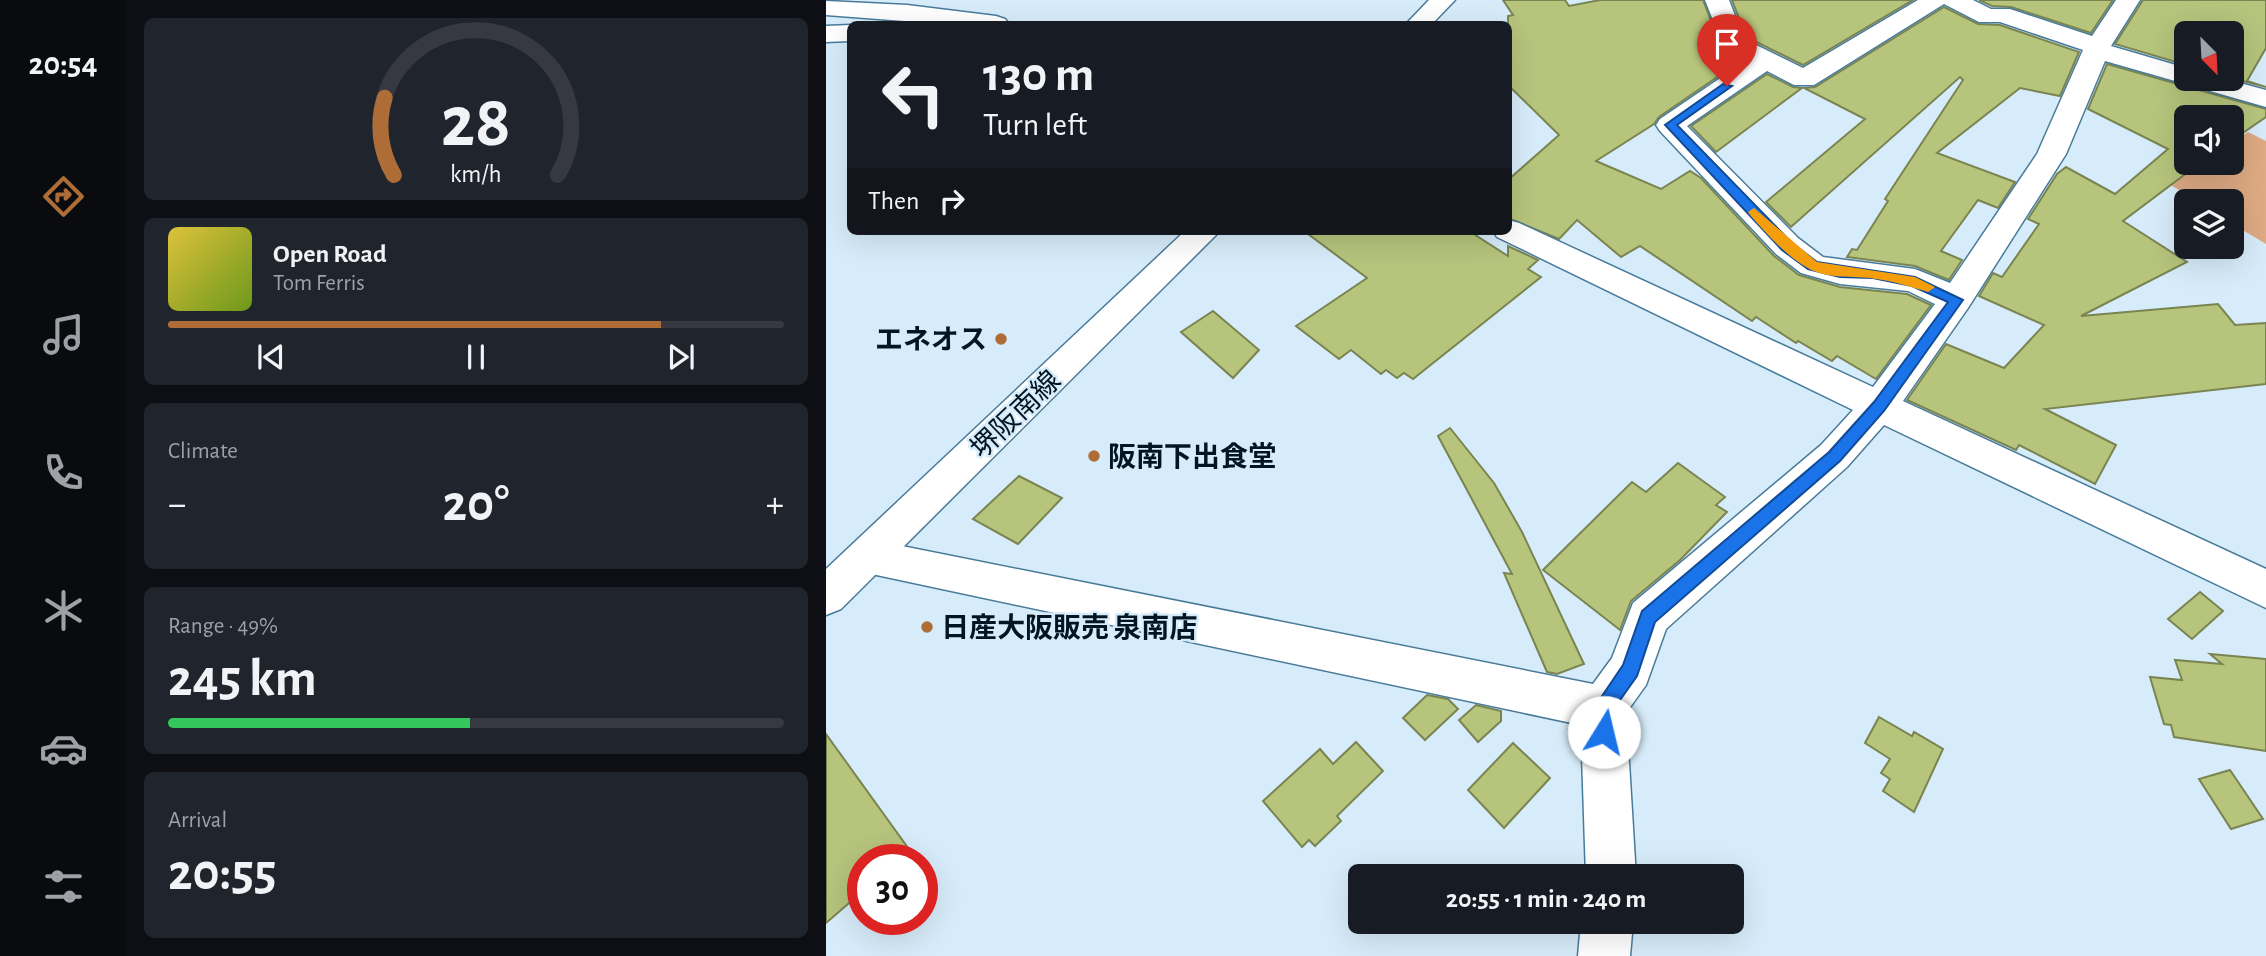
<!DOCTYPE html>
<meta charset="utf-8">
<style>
:root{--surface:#171b24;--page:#20242c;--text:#f1f3f6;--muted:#9ea1a6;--line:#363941;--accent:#ae6d37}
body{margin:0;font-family:"Alegreya Sans","Noto Sans JP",sans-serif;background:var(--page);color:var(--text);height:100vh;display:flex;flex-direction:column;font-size:26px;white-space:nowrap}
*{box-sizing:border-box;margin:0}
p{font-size:23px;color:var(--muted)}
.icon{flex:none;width:38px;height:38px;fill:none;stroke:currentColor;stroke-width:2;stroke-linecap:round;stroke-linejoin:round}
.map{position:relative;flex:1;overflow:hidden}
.details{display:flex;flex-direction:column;gap:18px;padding:18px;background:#0d0f14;width:700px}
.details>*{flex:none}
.banner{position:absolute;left:21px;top:21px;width:665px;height:214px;border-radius:10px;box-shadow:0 7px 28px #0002;background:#171b24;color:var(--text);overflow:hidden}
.needle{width:46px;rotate:156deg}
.tools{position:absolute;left:1348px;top:21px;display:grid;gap:14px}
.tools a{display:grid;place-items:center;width:70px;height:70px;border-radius:10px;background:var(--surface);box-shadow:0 7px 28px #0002;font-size:35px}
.speed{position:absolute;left:21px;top:844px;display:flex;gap:14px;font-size:35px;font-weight:700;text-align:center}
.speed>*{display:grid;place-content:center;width:91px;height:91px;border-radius:50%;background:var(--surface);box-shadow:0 7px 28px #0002;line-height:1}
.speed .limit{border:10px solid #d22;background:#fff;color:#111}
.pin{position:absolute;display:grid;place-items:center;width:60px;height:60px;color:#fff;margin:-72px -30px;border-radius:50% 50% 50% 0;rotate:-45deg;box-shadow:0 0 7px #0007}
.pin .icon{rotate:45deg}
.me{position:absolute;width:77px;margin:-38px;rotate:9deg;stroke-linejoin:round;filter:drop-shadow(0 0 5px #0008)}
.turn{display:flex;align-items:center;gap:24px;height:147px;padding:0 21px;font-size:32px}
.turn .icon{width:91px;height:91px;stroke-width:2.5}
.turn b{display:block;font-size:49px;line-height:60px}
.then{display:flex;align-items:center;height:66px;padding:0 21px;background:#0003;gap:14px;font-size:26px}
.big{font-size:52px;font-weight:600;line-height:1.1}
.details .tile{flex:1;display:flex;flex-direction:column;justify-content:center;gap:10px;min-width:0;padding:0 24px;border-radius:10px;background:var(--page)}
.details .dial{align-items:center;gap:0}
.dial svg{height:182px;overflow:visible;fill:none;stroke:var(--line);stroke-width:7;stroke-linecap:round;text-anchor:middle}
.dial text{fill:var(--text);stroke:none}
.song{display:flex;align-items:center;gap:21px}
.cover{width:84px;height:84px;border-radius:10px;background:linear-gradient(135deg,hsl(50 70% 55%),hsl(80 70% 35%))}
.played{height:7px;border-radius:4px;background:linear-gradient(90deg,var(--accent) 80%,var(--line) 80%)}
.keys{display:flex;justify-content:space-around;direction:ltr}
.heat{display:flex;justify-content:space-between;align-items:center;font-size:38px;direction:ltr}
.charge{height:10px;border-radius:5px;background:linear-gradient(90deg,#34c759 49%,var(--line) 0)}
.trip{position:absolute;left:522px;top:864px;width:396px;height:70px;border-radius:10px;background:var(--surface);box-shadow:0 7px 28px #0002;font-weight:600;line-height:70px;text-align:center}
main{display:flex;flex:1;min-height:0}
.dock{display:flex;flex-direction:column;width:126px;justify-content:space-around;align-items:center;background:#090b0e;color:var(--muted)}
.dock .icon{width:49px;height:49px}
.dock .selected{color:var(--accent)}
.dock b{font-size:32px;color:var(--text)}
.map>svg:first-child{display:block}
</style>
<main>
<nav class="dock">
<b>20:54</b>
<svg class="icon selected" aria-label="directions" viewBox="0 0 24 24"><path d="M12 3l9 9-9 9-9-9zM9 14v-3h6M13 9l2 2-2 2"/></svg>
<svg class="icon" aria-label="music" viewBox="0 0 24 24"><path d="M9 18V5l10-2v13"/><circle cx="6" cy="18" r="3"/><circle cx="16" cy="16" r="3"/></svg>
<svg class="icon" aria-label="phone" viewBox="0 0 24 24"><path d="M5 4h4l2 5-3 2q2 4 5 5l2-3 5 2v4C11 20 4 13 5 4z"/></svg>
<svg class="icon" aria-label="climate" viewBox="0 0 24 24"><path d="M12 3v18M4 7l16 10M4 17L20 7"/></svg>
<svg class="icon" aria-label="car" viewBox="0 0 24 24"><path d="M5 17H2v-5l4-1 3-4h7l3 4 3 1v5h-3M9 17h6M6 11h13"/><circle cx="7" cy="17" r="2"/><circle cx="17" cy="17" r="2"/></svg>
<svg class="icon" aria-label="filters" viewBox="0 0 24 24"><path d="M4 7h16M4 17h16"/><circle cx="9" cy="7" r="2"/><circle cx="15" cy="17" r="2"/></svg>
</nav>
<section class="details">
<div class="tile dial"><svg viewBox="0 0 100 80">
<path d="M14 69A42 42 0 1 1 86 69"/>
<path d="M14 69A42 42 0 0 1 10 35" stroke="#ae6d37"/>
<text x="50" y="56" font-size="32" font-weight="700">28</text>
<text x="50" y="72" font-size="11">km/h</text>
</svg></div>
<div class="tile">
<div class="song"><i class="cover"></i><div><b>Open Road</b><p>Tom Ferris</p></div></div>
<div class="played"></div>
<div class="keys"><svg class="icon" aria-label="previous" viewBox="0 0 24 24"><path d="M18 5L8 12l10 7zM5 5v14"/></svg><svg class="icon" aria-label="pause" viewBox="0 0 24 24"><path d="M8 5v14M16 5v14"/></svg><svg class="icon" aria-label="next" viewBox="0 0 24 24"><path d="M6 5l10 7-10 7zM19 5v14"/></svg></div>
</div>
<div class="tile"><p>Climate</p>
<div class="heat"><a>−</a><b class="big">20°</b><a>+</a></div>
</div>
<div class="tile"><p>Range · 49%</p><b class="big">245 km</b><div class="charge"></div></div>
<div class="tile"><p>Arrival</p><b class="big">20:55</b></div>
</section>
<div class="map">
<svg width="1440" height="956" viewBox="0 0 1440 956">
<rect width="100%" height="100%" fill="#d7ecfa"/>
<path fill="#deaa84" d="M1422,132L1440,141V244L1405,223V201H1371L1343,184L1376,163H1405V143Z"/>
<g fill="#b6c47c" stroke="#7a8451" stroke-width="2">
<path d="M677,0H739L743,6L774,0H877L896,49L916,60L833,117L828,124L770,161L835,189L864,171L875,178L948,256L973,275L1014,287L1081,294L1105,305L1050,379L1011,356L1006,361L972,341L970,343L930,317L926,321L814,246L795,257L751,220L733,239L682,218V180L733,135L682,85V16L687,15Z"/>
<path d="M906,0H1087L977,65L920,37Z"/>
<path d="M1153,0H1287L1265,33L1185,7L1166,6Z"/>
<path d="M1317,0H1440V48L1421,81L1440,87L1405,78V33H1360V65L1289,44Z"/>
<path d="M1118,7L1152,24L1174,25L1253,52L1234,96L1194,88L1111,153L1189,182L1172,208L1152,200L1115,251L1136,260L1123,280L1089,266L1021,257L1026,249L1031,250L1062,201L1059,199L1137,80L1134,77L965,227L940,202L1039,119L978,88L989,87Z"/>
<path d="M1281,64L1440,109V117L1405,141V117H1360V163H1374L1297,221L1361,262L1255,316L1392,304L1409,325L1440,323V384L1219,409L1290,445L1269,484L1193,445L1190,450L1081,400L1120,344L1178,368L1218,325L1153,296L1167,273L1176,277L1213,224L1202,219L1231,174L1240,167L1289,194L1342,149L1262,109Z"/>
<path d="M941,74L967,87L976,88L890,152L865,126Z"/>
<path d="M478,231H643L682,256V246L712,260L702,269L715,277L587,379L578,373L571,378L560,370L555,374L525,350L513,359L470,326L541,278Z"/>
<path d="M387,311L433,350L407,378L355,332Z"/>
<path d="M624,428L668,483L696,532L758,664L731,674L721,672L678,573L686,574L612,436Z"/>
<path d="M852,463L899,497L890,505L901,512L854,560L805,601L794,630L717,570L806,482L820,492Z"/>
<path d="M193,476L236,498L192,544L147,519Z"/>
<path d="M1374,592L1397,611L1366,639L1342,619Z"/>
<path d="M1384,654L1440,659V751L1348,737L1345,725L1338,724L1324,677L1356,680L1349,660L1396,664Z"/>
<path d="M601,695L622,699L632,709L599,740L577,718Z"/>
<path d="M650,705L675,711V721L652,742L633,720Z"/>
<path d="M1053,717L1086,736L1088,732L1117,749L1088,812L1057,791L1064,779L1055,773L1064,759L1039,743Z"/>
<path d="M0,734L90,859H37V891L0,923Z"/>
<path d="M530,742L557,771L511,816L515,821L489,846L483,840L476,847L437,801L494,749L507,764Z"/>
<path d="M687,743L724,778L678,828L642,790Z"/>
<path d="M1404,770L1437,819L1405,829L1373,779Z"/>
</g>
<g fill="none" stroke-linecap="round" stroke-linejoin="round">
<defs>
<g id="minor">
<path d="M879,0H903L918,39L977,68L1092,0H1147L1165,9H1184L1266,36L1290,0H1314L1285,46L1360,68V79H1399L1440,90V107L1279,61L1240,154L1142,308L1077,401L1440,569V608L1058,425L1021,467L840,629L820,685L800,713L810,877H760L755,725L27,570L21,557L27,544L41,539L767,684L786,658L807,603L995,445L1027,410L671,237L667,231H682V220L693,223L1047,387L1109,304L1082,291L1014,284L975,273L950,254L834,131L830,125L834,119L921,60L898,48ZM1118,4L1153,22H1174L1257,50L1211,154L1124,283L1089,269L997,257L972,238L861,126L941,71L968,85H988Z"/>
<path d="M24,25V41L0,42V26Z"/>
<path d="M755,922H807L804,956H752Z"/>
</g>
<g id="major">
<path d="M603,0H629L606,24H580Z"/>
<path d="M0,1L81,5L170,16L179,19L183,24H118L0,15Z"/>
<path d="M359,231H394L15,609L0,615V569Z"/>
</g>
</defs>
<use href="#minor" stroke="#487b9a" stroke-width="3"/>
<use href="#major" stroke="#487b9a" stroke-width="3"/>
<use href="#minor" fill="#fff" fill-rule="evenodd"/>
<use href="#major" fill="#fff" fill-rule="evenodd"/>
</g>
<path fill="#1a73e8" stroke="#114b97" stroke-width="2" d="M897,84L906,86L851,125L966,243L991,262L1089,277L1137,300L1058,411L1014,461L829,622L811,676L787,710L785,738L778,741L772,738L768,708L797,665L816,611L1003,452L1048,402L1122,302L1086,286L1047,278L1014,277L982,269L956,250L839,125Z"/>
<path fill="#f59e0b" d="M928,208L991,262L1089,277L1109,287L1102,292C1085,287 1068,281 1050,279C1027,275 1000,280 980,267C958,254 941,234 924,215L922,212Z"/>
<g fill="#ae6d37" stroke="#d7ecfa" stroke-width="2.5">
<circle cx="175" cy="339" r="7"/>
<circle cx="268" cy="456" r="7"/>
<circle cx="101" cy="627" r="7"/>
</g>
<g text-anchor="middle" stroke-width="5" stroke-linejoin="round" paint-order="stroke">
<g font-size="28" font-weight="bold" fill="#021522" stroke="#d7ecfa" text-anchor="start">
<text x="161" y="349" text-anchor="end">エネオス</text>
<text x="282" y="466">阪南下出食堂</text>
<text x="115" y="637">日産大阪販売 泉南店</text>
</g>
<g font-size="28" fill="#021522" stroke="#d7ecfa">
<text transform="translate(189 414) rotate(-44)" y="10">堺阪南線</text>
</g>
</g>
</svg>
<div class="tools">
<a><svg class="needle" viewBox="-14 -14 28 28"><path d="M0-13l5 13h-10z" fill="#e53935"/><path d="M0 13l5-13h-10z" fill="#9ea1a6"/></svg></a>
<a><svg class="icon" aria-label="sound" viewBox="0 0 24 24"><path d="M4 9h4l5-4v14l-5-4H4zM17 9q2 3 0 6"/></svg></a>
<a><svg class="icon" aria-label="layers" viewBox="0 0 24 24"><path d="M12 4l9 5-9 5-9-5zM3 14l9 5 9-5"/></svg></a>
</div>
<div class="speed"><div class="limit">30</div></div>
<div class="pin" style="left:901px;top:86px;background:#d93025"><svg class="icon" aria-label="arrive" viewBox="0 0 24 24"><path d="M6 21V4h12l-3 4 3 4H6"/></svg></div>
<svg class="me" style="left:778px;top:732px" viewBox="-20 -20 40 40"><circle r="19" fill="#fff"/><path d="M0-13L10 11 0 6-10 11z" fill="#1a73e8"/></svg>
<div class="trip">20:55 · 1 min · 240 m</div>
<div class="banner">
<div class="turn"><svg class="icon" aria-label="left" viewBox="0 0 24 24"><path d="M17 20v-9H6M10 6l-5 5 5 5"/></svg><div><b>130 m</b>Turn left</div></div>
<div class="then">Then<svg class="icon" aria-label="right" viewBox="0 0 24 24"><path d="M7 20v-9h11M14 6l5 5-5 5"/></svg></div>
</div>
</div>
</main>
